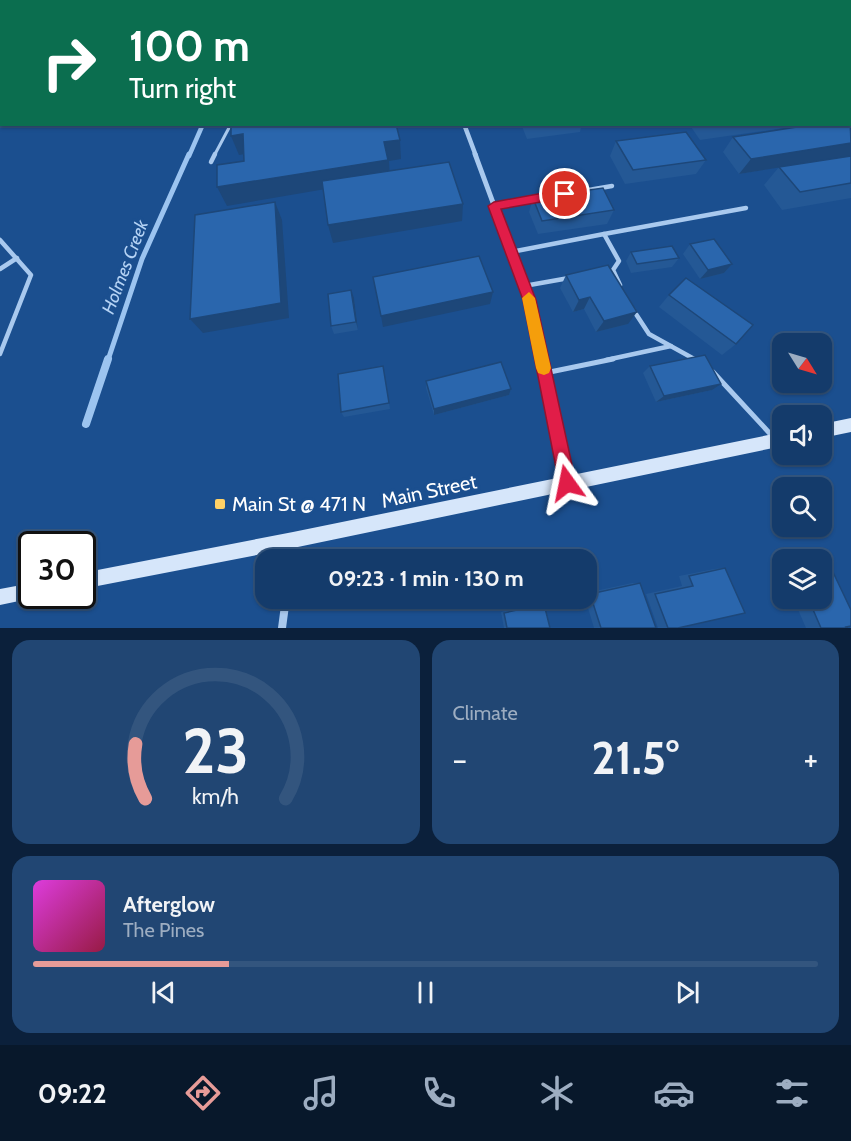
<!DOCTYPE html>
<meta charset="utf-8">
<style>
:root{--surface:#143b6b;--page:#214673;--text:#f1f3f6;--muted:#9dadc1;--line:#33557e;--accent:#e69b98}
body{margin:0;font-family:Cabin,sans-serif;background:var(--page);color:var(--text);height:100vh;display:flex;flex-direction:column;font-size:22px;white-space:nowrap}
*{box-sizing:border-box;margin:0}
p{font-size:20px;color:var(--muted)}
.icon{flex:none;width:33px;height:33px;fill:none;stroke:currentColor;stroke-width:2;stroke-linecap:round;stroke-linejoin:round}
.map{position:relative;height:628px;overflow:hidden}
.drawer{display:flex;flex-direction:column;gap:12px;padding:12px;background:#0b203b;flex:1}
.drawer>*{flex:none}
.hud{position:absolute;left:0px;top:0px;width:852px;height:126px;box-shadow:0 2px 4px #0004,0 0 0 2px var(--line);background:#0b6e4f;color:#fff;overflow:hidden}
.needle{width:39px;rotate:127deg}
.tools{position:absolute;left:772px;top:333px;display:grid;gap:12px}
.tools a{display:grid;place-items:center;width:60px;height:60px;border-radius:12px;background:var(--surface);box-shadow:0 2px 4px #0004,0 0 0 2px var(--line);font-size:30px}
.speed{position:absolute;left:18px;top:531px;display:flex;gap:12px;font-size:30px;font-weight:700;text-align:center}
.speed>*{display:grid;place-content:center;width:78px;height:78px;border-radius:50%;background:var(--surface);box-shadow:0 2px 4px #0004,0 0 0 2px var(--line);line-height:1}
.speed .limit{border:3px solid #111;border-radius:9px;background:#fff;color:#111}
.pin{position:absolute;display:grid;place-items:center;width:51px;height:51px;color:#fff;margin:-26px;border:3px solid #fff;border-radius:50%;box-shadow:0 2px 6px #0007}
.me{position:absolute;width:66px;margin:-33px;rotate:348deg;stroke-linejoin:round;filter:drop-shadow(0 0 4px #0008)}
.turn{display:flex;align-items:center;gap:21px;height:126px;padding:0 30px;font-size:27px}
.turn .icon{width:78px;height:78px;stroke-width:2.5}
.turn b{display:block;font-size:42px;line-height:51px}
.big{font-size:45px;font-weight:700;line-height:1.1}
.drawer .tile{flex:1;display:flex;flex-direction:column;justify-content:center;gap:9px;min-width:0;padding:0 21px;border-radius:18px;background:var(--page)}
.drawer .dial{align-items:center;gap:0}
.dial svg{height:156px;overflow:visible;fill:none;stroke:var(--line);stroke-width:7;stroke-linecap:round;text-anchor:middle}
.dial text{fill:var(--text);stroke:none}
.song{display:flex;align-items:center;gap:18px}
.cover{width:72px;height:72px;border-radius:9px;background:linear-gradient(135deg,hsl(300 70% 55%),hsl(340 70% 35%))}
.played{height:6px;border-radius:3px;background:linear-gradient(90deg,var(--accent) 25%,var(--line) 25%)}
.keys{display:flex;justify-content:space-around;direction:ltr}
.heat{display:flex;justify-content:space-between;align-items:center;font-size:33px;direction:ltr}
.drawer .tiles{flex:1;display:grid;gap:12px;grid-template-columns:1fr 1fr}
.tile:last-child{grid-column:span 2}
.trip{position:absolute;left:255px;top:549px;width:342px;height:60px;border-radius:18px;background:var(--surface);box-shadow:0 2px 4px #0004,0 0 0 2px var(--line);font-weight:700;line-height:60px;text-align:center}
.dock{display:flex;height:96px;justify-content:space-around;align-items:center;background:#08182b;color:var(--muted)}
.dock .icon{width:42px;height:42px}
.dock .current{color:var(--accent)}
.dock b{font-size:27px;color:var(--text)}
.map>svg:first-child{display:block}
</style>
<div class="map">
<svg width="851" height="628" viewBox="0 0 851 628">
<rect width="100%" height="100%" fill="#1b4f8f"/>
<g fill="none" stroke-linecap="round" stroke-linejoin="round">
<g stroke="#9cc4f0" stroke-width="4.5">
<path d="M145,0L154,2"/>
<path d="M189,156L203,124"/>
</g>
<path stroke="#9cc4f0" stroke-width="5" d="M108,360L142,259L189,154"/>
<path stroke="#9cc4f0" stroke-width="8" d="M86,424L108,359"/>
<g stroke="#a9c9ee" stroke-width="3">
<path d="M690,0L694,2"/>
<path d="M670,2L673,0"/>
<path d="M214,156L231,124"/>
</g>
<g stroke="#a9c9ee" stroke-width="4.5">
<path d="M211,162L215,154"/>
<path d="M565,194L612,186"/>
<path d="M494,206L539,198"/>
<path d="M604,234L746,208"/>
<path d="M0,240L31,275L0,354"/>
<path d="M511,252L604,234L619,261L613,270L620,285"/>
<path d="M0,269L17,258"/>
<path d="M524,286L569,278"/>
<path d="M632,308L649,334L696,360"/>
<path d="M606,360L671,346"/>
</g>
<g stroke="#a9c9ee" stroke-width="5">
<path d="M693,359L696,360"/>
<path d="M713,372L774,438"/>
<path d="M545,373L613,359"/>
</g>
<g stroke="#a9c9ee" stroke-width="4.5">
<path d="M634,0L638,2"/>
<path d="M494,2L509,0"/>
<path d="M464,124L476,156"/>
</g>
<path stroke="#a9c9ee" stroke-width="5" d="M475,154L529,300L541,360"/>
<g stroke="#a9c9ee" stroke-width="8">
<path d="M541,359L567,483"/>
<path d="M291,560L293,541"/>
<path d="M282,628L286,598"/>
</g>
<g fill="#d6e6fa" fill-rule="evenodd">
<path d="M851,418V432L822,438V424Z"/>
<path d="M783,432V446L293,548L82,589V573L293,532Z"/>
<path d="M32,583V596L38,597L0,605V589Z"/>
</g>
</g>
<g fill="#245895">
<rect x="301" y="0" width="27" height="2"/>
<path d="M706,0H762L760,2H706L705,1Z"/>
<path d="M851,119V198L782,210L764,185L779,167L739,174L723,152L733,137Z"/>
<path d="M521,124H582L580,132L527,139Z"/>
<path d="M689,124H812L700,140Z"/>
<path d="M616,141L706,160L696,174L625,184L610,156Z"/>
<path d="M533,198L614,210L607,224L538,234L529,212Z"/>
<path d="M690,244L732,264L724,273L700,279L683,254Z"/>
<path d="M631,252L679,258L672,267L631,273L626,261Z"/>
<path d="M566,275L628,324L596,332L584,309L573,312L560,288Z"/>
<path d="M669,295L736,344L722,355L659,307Z"/>
<path d="M354,298L358,330L334,334L331,326Z"/>
<path d="M383,366L390,409L344,417L341,412Z"/>
<path d="M650,366L712,390L656,402L643,373Z"/>
<path d="M426,381L511,389L509,395L434,415L426,388Z"/>
<path d="M725,568L678,628H658L646,594L682,586L679,576L714,569Z"/>
<path d="M822,568H831L847,628H806L793,598H822Z"/>
<path d="M632,583H640L656,628H594L585,598H586V593Z"/>
<path d="M539,604H544L550,628H504L501,612Z"/>
</g>
<g fill="#1d4779">
<path d="M748,0H762L760,2H747Z"/>
<path d="M243,134L251,153L239,155L231,136Z"/>
<path d="M400,140L401,159L389,161L390,178L227,206L217,187L384,142Z"/>
<path d="M851,143V156L739,174L751,159Z"/>
<path d="M275,202L282,220L289,318L203,333L190,319Z"/>
<path d="M463,204L462,221L333,243L328,225Z"/>
<path d="M732,264L724,273L700,279L708,270Z"/>
<path d="M351,290L354,298L358,330L356,322Z"/>
<path d="M493,292L490,304L383,327L381,316Z"/>
<path d="M590,297L584,309L573,312L579,300Z"/>
<path d="M637,312L628,324L596,332L604,321Z"/>
<path d="M721,384L712,390L656,402L664,396Z"/>
<path d="M511,389L509,395L434,415V409Z"/>
</g>
<g fill="#2a66ad" stroke="#1d4779" stroke-width="1.5">
<path d="M764,0H806L810,2H761Z"/>
<rect x="850" y="19" width="1" height="28"/>
<path d="M850,119L851,143L751,159L733,137L816,124H850Z"/>
<path d="M231,124H396L400,140L384,142L388,160L217,187V165L244,161L243,134L231,136Z"/>
<path d="M686,132L706,160L633,170L616,141Z"/>
<path d="M851,156V183L800,192L779,167Z"/>
<path d="M449,162L463,204L328,225L322,181Z"/>
<path d="M603,188L614,210L542,221L533,198Z"/>
<path d="M275,202L281,303L190,319L195,215Z"/>
<path d="M714,239L732,264L708,270L690,244Z"/>
<path d="M672,246L679,258L637,264L631,252Z"/>
<path d="M479,256L493,292L381,316L373,277Z"/>
<path d="M608,265L637,312L604,321L590,297L579,300L566,275Z"/>
<path d="M686,278L753,325L736,344L669,295Z"/>
<path d="M351,290L356,322L331,326L328,294Z"/>
<path d="M705,355L721,384L664,396L650,366Z"/>
<path d="M501,362L511,389L434,409L426,381Z"/>
<path d="M383,366L389,403L341,412L338,374Z"/>
<path d="M725,568L745,613L678,628H668L655,594L693,586L689,576Z"/>
<path d="M831,568L851,610V626L846,627L847,628H821L808,598H822V569Z"/>
<path d="M640,583L656,628H601L590,594Z"/>
<path d="M544,604L550,628H507L504,613Z"/>
</g>
<path fill="#e11d48" stroke="#92132f" stroke-width="1.5" d="M565,189L569,191V197L501,209L536,300L576,483L573,489L567,492L562,489L559,483L523,300L488,206L494,202Z"/>
<path fill="#f59e0b" d="M529,292L535,298L551,368L549,373L544,375L538,373L536,368L522,298Z"/>
<rect fill="#ffd166" stroke="#1b4f8f" stroke-width="2" x="214" y="498" width="12" height="12" rx="3"/>
<g text-anchor="middle" stroke-width="6" stroke-linejoin="round" paint-order="stroke">
<g font-size="18" font-style="italic" fill="#b5d3f5" stroke="#1b4f8f">
<text transform="translate(125 267) rotate(-69)" y="6">Holmes Creek</text>
</g>
<g font-size="20" fill="#fff" stroke="#1b4f8f">
<text transform="translate(429 491) rotate(-12)" y="7">Main Street</text>
</g>
<g font-size="20" fill="#fff" stroke="#1b4f8f" text-anchor="start">
<text x="232" y="511">Main St @ 471 N</text>
</g>
</g>
</svg>
<div class="tools">
<a><svg class="needle" viewBox="-14 -14 28 28"><path d="M0-13l5 13h-10z" fill="#e53935"/><path d="M0 13l5-13h-10z" fill="#9dadc1"/></svg></a>
<a><svg class="icon" aria-label="sound" viewBox="0 0 24 24"><path d="M4 9h4l5-4v14l-5-4H4zM17 9q2 3 0 6"/></svg></a>
<a><svg class="icon" aria-label="search" viewBox="0 0 24 24"><circle cx="10" cy="10" r="6"/><path d="M15 15l6 6"/></svg></a>
<a><svg class="icon" aria-label="layers" viewBox="0 0 24 24"><path d="M12 4l9 5-9 5-9-5zM3 14l9 5 9-5"/></svg></a>
</div>
<div class="speed"><div class="limit">30</div></div>
<div class="pin" style="left:565px;top:194px;background:#d93025"><svg class="icon" aria-label="arrive" viewBox="0 0 24 24"><path d="M6 21V4h12l-3 4 3 4H6"/></svg></div>
<svg class="me" style="left:567px;top:483px" viewBox="-20 -20 40 40"><path d="M0-17L14 15 0 8-14 15z" fill="#e11d48" stroke="#fff" stroke-width="4"/></svg>
<div class="trip">09:23 · 1 min · 130 m</div>
<div class="hud">
<div class="turn"><svg class="icon" aria-label="right" viewBox="0 0 24 24"><path d="M7 20v-9h11M14 6l5 5-5 5"/></svg><div><b>100 m</b>Turn right</div></div>
</div>
</div>
<section class="drawer">
<div class="tiles">
<div class="tile dial"><svg viewBox="0 0 100 80">
<path d="M14 69A42 42 0 1 1 86 69"/>
<path d="M14 69A42 42 0 0 1 9 41" stroke="#e69b98"/>
<text x="50" y="56" font-size="32" font-weight="700">23</text>
<text x="50" y="72" font-size="11">km/h</text>
</svg></div>
<div class="tile"><p>Climate</p>
<div class="heat"><a>−</a><b class="big">21.5°</b><a>+</a></div>
</div>
<div class="tile">
<div class="song"><i class="cover"></i><div><b>Afterglow</b><p>The Pines</p></div></div>
<div class="played"></div>
<div class="keys"><svg class="icon" aria-label="previous" viewBox="0 0 24 24"><path d="M18 5L8 12l10 7zM5 5v14"/></svg><svg class="icon" aria-label="pause" viewBox="0 0 24 24"><path d="M8 5v14M16 5v14"/></svg><svg class="icon" aria-label="next" viewBox="0 0 24 24"><path d="M6 5l10 7-10 7zM19 5v14"/></svg></div>
</div>
</div>
</section>
<nav class="dock">
<b>09:22</b>
<svg class="icon current" aria-label="directions" viewBox="0 0 24 24"><path d="M12 3l9 9-9 9-9-9zM9 14v-3h6M13 9l2 2-2 2"/></svg>
<svg class="icon" aria-label="music" viewBox="0 0 24 24"><path d="M9 18V5l10-2v13"/><circle cx="6" cy="18" r="3"/><circle cx="16" cy="16" r="3"/></svg>
<svg class="icon" aria-label="phone" viewBox="0 0 24 24"><path d="M5 4h4l2 5-3 2q2 4 5 5l2-3 5 2v4C11 20 4 13 5 4z"/></svg>
<svg class="icon" aria-label="climate" viewBox="0 0 24 24"><path d="M12 3v18M4 7l16 10M4 17L20 7"/></svg>
<svg class="icon" aria-label="car" viewBox="0 0 24 24"><path d="M5 17H2v-5l4-1 3-4h7l3 4 3 1v5h-3M9 17h6M6 11h13"/><circle cx="7" cy="17" r="2"/><circle cx="17" cy="17" r="2"/></svg>
<svg class="icon" aria-label="filters" viewBox="0 0 24 24"><path d="M4 7h16M4 17h16"/><circle cx="9" cy="7" r="2"/><circle cx="15" cy="17" r="2"/></svg>
</nav>
